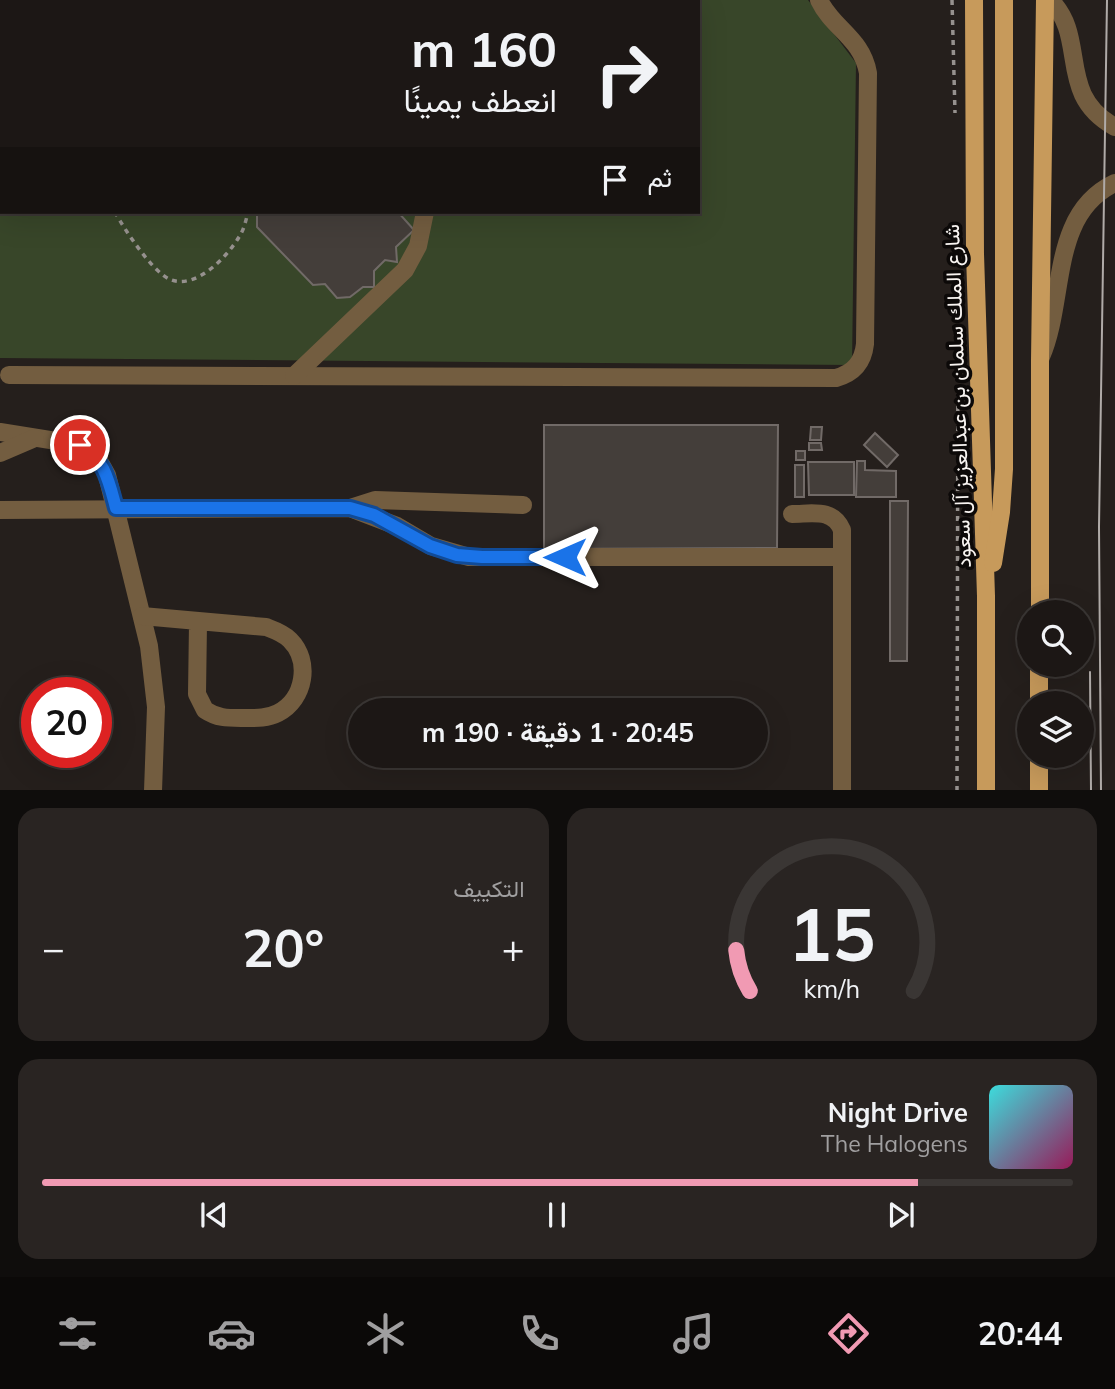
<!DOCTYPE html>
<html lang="ar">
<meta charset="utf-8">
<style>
:root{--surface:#1c1715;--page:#292422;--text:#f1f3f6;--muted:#a09fa0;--line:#3a3634;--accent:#f19ab3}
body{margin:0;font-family:Mulish,Vazirmatn,sans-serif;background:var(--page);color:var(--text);direction:rtl;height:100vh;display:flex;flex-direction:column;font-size:26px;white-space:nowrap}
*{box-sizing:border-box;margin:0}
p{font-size:23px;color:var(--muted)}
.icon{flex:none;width:38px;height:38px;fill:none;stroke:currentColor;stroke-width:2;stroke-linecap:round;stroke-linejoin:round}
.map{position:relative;height:790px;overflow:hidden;direction:ltr}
.panel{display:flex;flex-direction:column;gap:18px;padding:18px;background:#0f0d0c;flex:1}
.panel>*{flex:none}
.guide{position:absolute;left:0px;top:0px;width:700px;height:214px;box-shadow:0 7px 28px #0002,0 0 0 2px var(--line);direction:rtl;background:#1c1715;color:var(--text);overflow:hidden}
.fabs{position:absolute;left:1017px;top:600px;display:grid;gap:14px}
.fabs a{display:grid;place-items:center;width:77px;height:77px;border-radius:50%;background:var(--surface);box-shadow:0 7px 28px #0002,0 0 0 2px var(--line);font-size:35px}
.speed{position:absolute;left:21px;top:677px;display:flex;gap:14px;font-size:35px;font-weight:700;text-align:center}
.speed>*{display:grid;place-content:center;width:91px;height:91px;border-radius:50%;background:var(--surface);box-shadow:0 7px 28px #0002,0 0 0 2px var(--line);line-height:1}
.speed .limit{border:10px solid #d22;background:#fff;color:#111}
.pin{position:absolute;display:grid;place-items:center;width:60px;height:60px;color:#fff;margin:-30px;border:4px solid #fff;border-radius:50%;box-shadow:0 2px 7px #0007}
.me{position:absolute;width:77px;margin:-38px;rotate:270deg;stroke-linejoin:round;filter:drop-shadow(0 0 5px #0008)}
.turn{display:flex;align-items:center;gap:24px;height:147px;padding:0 28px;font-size:32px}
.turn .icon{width:91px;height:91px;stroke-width:2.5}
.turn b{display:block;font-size:49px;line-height:60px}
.then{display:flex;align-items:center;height:66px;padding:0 28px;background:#0003;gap:14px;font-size:26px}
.big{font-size:52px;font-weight:700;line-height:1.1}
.panel .widget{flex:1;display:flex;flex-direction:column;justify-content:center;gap:10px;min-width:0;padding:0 24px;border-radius:21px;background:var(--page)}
.panel .dial{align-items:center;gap:0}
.dial svg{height:182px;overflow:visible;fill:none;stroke:var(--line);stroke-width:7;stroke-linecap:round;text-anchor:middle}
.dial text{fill:var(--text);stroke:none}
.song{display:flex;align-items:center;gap:21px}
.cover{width:84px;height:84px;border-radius:10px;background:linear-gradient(135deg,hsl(180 70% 55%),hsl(330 70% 35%))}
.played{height:7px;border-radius:4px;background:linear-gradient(90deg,var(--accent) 85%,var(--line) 85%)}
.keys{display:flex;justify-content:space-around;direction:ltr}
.heat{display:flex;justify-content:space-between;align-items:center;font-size:38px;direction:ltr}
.panel .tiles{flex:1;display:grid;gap:18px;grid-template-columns:1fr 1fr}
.widget:last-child{grid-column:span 2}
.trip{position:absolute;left:348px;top:698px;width:420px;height:70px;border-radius:35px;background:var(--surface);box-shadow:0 7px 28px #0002,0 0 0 2px var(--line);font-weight:700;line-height:70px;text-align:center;direction:rtl}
.dock{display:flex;height:112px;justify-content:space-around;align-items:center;background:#0b0908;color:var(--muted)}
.dock .icon{width:49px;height:49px}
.dock .on{color:var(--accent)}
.dock b{font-size:32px;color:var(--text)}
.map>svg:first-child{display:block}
</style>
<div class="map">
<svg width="1115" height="791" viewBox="0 0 1115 791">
<rect width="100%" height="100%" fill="#251f1c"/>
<path fill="#384629" d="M0,0H325L2,2V212H257L258,227L313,285L325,284L337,298L350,297L385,260L397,261L396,247L414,230L398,212H698V2L364,0H808L856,63L852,365L0,358Z"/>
<g fill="#443e3a" stroke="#716a67" stroke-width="2">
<path d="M325,0H364L366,2H325Z"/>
<path d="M257,212H398L414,230L396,247L397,262L385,260L374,271V287H363L350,297L337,298L325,284L313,285L257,227Z"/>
<path d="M544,425H778L777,548L544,549Z"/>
<path d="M811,427H822L821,440H810Z"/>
<path d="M875,433L898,455L887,467L864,445Z"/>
<path d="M809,443H821L822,450H809Z"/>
<rect x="796" y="451" width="9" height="9"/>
<path d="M857,461H865V470L896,471V497H856Z"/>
<path d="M808,462H854V495H809Z"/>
<rect x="795" y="465" width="9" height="32"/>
<path d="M890,501H908L907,661H890Z"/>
</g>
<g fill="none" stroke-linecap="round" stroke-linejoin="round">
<g stroke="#96918e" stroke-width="3.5" stroke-dasharray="5 5" stroke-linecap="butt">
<path d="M952,0L955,113"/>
<path d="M7,2V0"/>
<path d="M115,212C124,229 152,271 169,279C195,291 227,257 239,237C244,230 246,220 248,212"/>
<path d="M957,791L958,338"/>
</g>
<g stroke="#735d40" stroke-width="18">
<path d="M383,0L385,2"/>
<path d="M1050,0C1089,38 1055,94 1115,127"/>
<path d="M671,2V0"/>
<path d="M1041,357C1066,300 1049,214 1115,183"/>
<path d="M9,375L836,378C854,373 863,362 865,344L868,73C862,38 833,29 819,0"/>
<path d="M294,376L405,270L418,246L425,212"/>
<path d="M0,432L81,445L97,457L107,475L149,646L156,707L153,791"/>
<path d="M0,453L35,438"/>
<path d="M350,508L375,500L523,505"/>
<path d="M0,510L350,508L397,526L431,546L469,557H842"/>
<path d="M792,514C812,514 833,508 842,530V791"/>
<path d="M142,616L266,627C274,630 283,633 290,640C311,661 305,699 278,713C266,719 254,718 241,718C227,718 217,718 205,710L197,694L198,623"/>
</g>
<g stroke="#c79a5b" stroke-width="18">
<path d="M974,0L975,254L986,596V791"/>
<path d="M993,563L1001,512L1004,469V0"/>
<path d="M1040,612V360L1045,0"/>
<path d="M1039,704V665"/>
<path d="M1039,791V756"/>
</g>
<g stroke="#b0aba8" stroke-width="2">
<path d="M1090,672L1091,791"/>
<path d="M1101,791L1099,527L1107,0"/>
</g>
</g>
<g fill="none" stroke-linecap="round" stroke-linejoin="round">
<defs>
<path id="route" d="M80,445C105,459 109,482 116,508H350L374,515L430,546L457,555L482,557H565"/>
</defs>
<use href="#route" stroke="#114b97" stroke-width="18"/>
<use href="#route" stroke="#1a73e8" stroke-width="12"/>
</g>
<g text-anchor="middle" stroke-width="7" stroke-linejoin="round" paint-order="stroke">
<g font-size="21" fill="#f8f4f1" stroke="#0c0908">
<text transform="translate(958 396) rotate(-92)" y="7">شارع الملك سلمان بن عبدالعزيز آل سعود</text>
</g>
</g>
</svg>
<div class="fabs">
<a><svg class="icon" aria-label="search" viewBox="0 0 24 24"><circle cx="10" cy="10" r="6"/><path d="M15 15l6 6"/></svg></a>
<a><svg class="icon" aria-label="layers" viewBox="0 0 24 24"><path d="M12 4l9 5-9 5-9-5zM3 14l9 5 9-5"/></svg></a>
</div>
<div class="speed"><div class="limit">20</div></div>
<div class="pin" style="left:80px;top:445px;background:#d93025"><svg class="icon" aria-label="arrive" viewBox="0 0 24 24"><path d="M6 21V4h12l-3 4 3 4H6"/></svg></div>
<svg class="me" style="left:565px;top:557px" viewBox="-20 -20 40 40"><path d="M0-17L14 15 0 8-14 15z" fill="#1a73e8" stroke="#fff" stroke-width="4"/></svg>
<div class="trip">20:45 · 1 دقيقة · 190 m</div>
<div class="guide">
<div class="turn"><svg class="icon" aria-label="right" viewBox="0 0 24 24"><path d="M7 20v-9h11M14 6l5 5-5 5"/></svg><div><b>160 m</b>انعطف يمينًا</div></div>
<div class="then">ثم<svg class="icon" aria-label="arrive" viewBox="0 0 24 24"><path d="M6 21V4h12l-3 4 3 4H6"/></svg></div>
</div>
</div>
<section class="panel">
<div class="tiles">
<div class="widget dial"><svg viewBox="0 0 100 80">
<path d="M14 69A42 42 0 1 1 86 69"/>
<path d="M14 69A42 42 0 0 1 8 51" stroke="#f19ab3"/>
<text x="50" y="56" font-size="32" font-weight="700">15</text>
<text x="50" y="72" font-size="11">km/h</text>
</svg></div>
<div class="widget"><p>التكييف</p>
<div class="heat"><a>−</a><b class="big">20°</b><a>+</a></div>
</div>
<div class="widget">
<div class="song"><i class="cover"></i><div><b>Night Drive</b><p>The Halogens</p></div></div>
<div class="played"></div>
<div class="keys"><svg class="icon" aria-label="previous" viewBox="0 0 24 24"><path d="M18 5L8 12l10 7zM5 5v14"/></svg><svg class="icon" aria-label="pause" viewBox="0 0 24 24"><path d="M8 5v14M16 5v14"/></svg><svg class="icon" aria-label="next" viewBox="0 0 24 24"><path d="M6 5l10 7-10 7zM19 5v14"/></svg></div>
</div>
</div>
</section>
<nav class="dock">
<b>20:44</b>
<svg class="icon on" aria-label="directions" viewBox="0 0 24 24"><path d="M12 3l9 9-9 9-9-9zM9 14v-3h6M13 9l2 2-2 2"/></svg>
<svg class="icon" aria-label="music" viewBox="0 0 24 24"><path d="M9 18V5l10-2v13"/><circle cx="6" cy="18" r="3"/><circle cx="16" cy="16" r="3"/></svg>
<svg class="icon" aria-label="phone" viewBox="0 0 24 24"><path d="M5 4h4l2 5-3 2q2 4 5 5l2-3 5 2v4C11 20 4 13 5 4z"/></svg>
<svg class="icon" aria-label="climate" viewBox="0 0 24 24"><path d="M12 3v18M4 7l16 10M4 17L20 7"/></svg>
<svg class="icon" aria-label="car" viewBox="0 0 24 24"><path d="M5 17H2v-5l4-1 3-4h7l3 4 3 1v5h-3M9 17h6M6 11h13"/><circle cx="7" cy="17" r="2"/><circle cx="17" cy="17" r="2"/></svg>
<svg class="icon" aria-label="filters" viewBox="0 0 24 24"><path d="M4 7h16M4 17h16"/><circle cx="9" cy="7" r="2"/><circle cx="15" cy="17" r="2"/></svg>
</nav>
